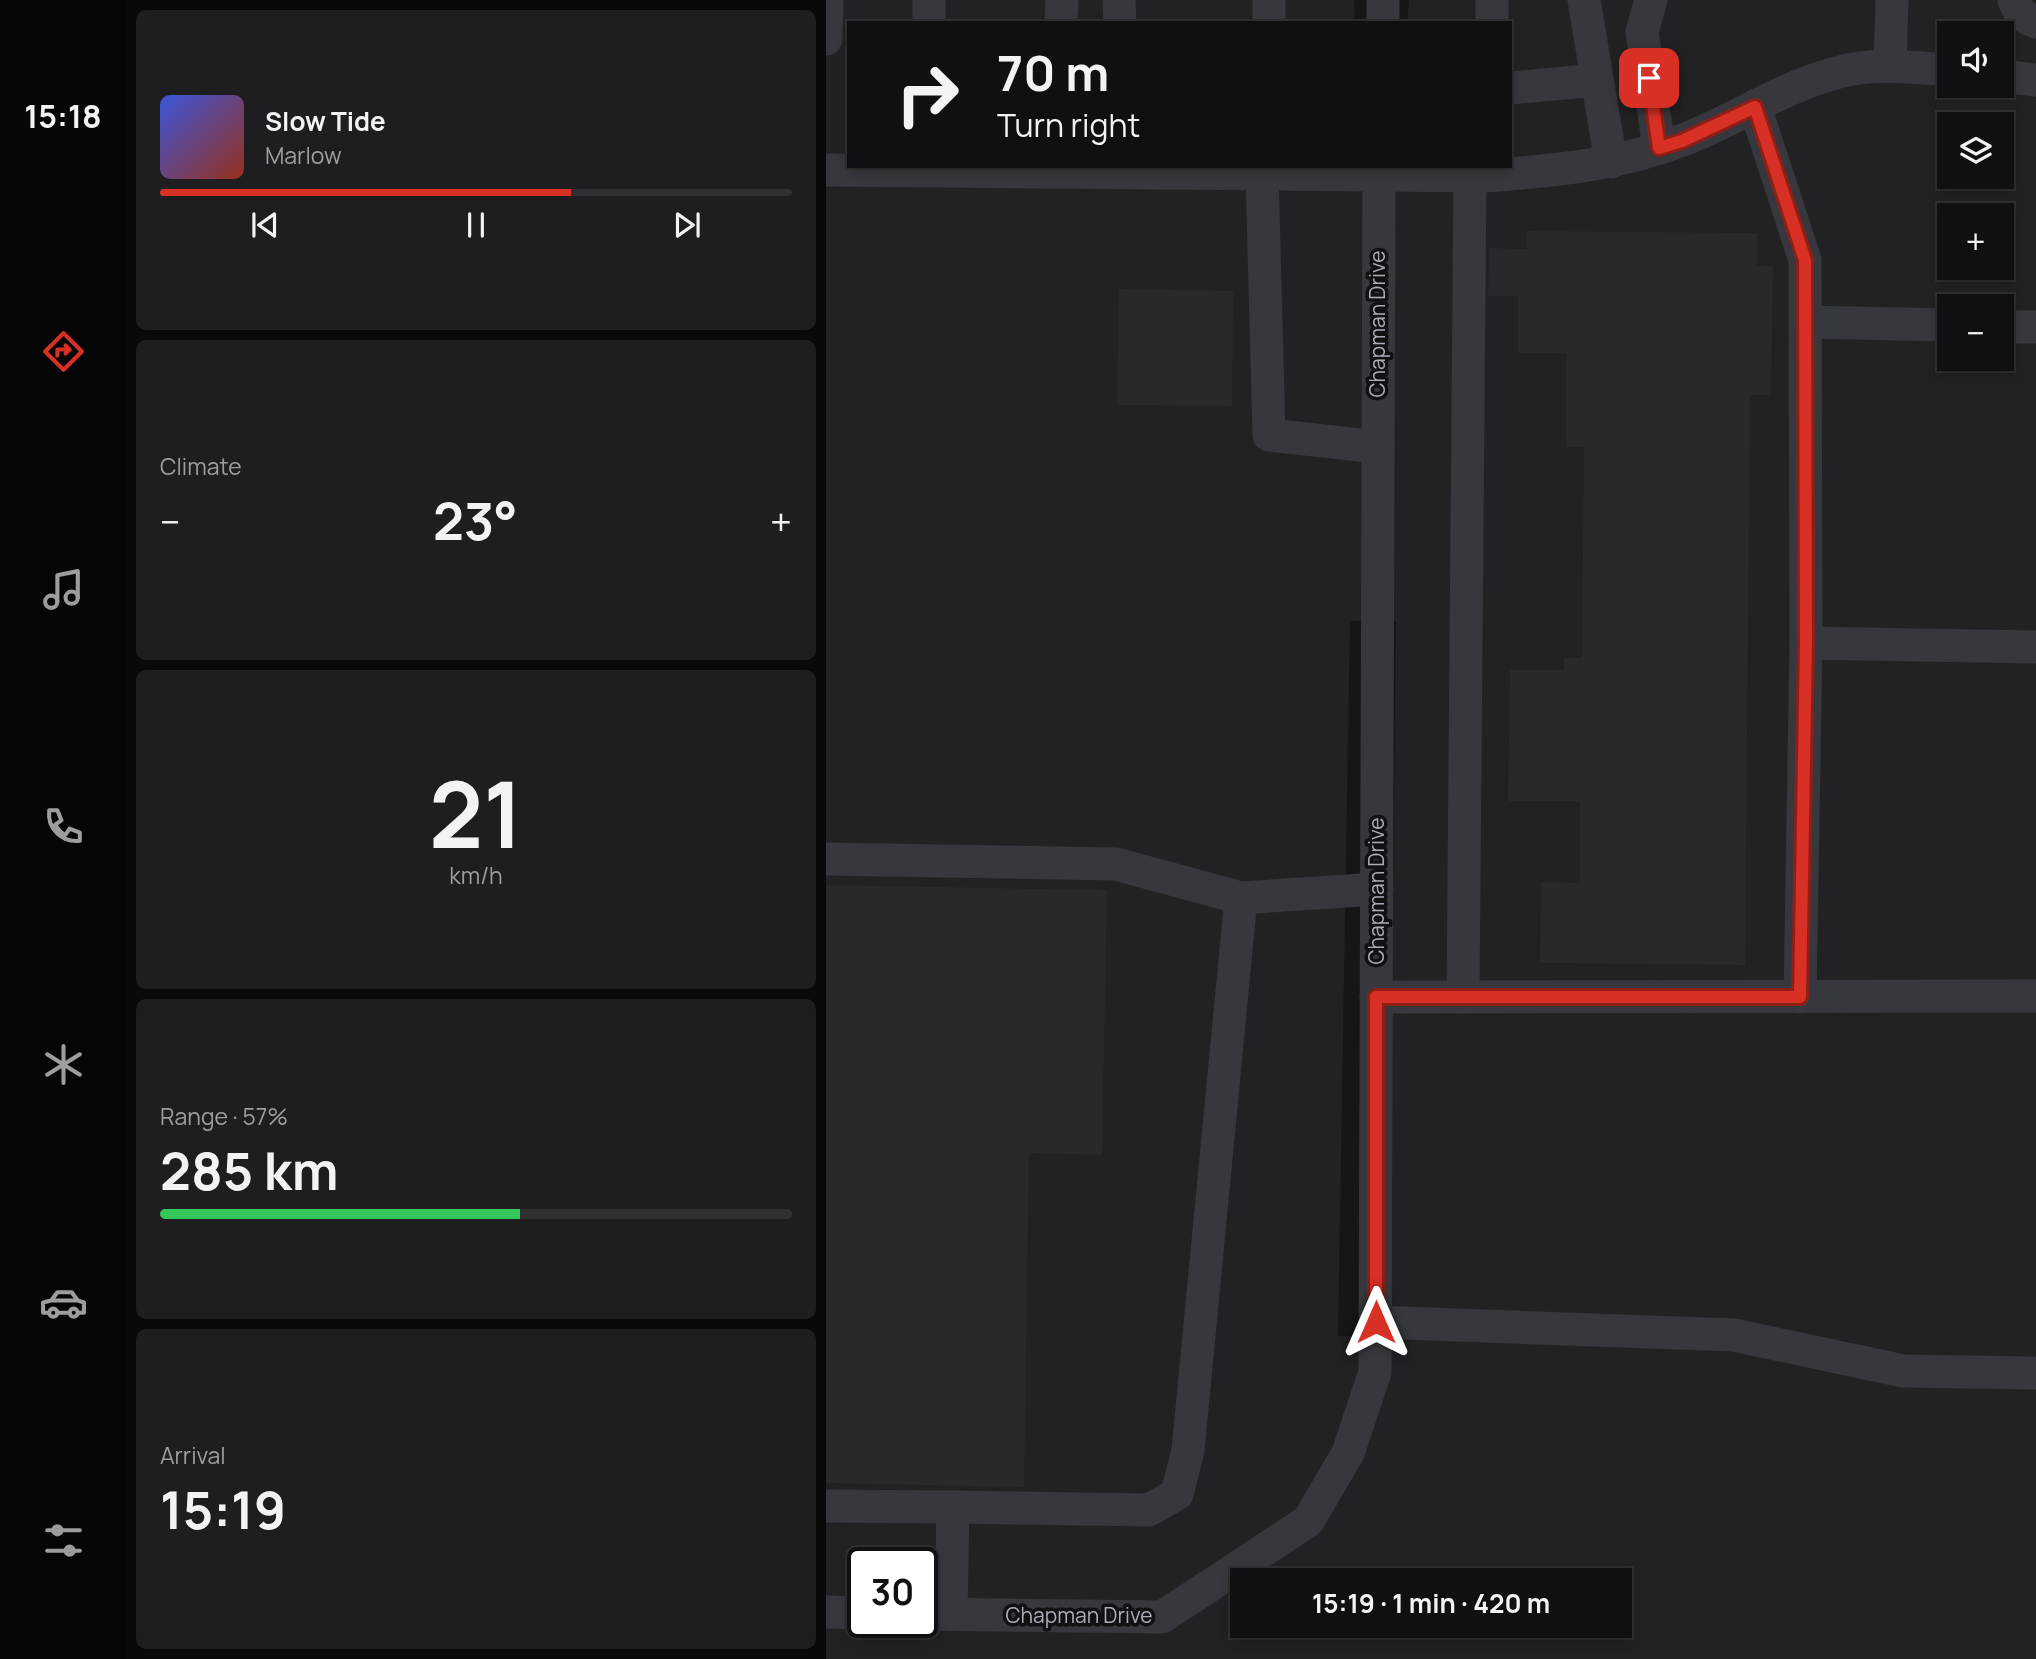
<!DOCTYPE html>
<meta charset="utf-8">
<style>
:root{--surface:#101012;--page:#1e1e20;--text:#f1f3f6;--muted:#9c9d9f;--line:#303032;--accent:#d93025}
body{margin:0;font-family:Manrope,sans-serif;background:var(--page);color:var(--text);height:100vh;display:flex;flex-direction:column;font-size:26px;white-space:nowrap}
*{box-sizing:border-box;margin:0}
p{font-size:23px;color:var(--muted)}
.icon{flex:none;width:38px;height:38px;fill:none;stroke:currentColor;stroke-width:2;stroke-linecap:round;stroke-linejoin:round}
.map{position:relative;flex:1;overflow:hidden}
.sheet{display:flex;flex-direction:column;gap:10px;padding:10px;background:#09090a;width:700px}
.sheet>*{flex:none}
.banner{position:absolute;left:21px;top:21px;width:665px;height:147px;border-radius:0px;box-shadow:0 4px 10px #0003,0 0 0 2px var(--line);background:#101012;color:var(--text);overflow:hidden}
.fabs{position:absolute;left:1111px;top:21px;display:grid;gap:14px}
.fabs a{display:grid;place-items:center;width:77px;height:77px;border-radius:0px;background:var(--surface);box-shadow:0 4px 10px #0003,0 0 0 2px var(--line);font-size:35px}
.speed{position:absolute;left:21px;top:1547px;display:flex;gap:14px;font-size:35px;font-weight:700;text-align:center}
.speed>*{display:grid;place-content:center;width:91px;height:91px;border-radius:50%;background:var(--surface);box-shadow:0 4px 10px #0003,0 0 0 2px var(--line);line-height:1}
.speed .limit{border:4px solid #111;border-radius:10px;background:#fff;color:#111}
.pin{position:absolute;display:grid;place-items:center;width:60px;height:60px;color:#fff;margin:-30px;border-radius:14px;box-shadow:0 4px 10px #0006}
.me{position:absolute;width:77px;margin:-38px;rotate:0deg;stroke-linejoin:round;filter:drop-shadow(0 0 5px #0008)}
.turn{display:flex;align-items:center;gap:24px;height:147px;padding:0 35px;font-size:32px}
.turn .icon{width:91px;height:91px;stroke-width:2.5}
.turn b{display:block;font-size:49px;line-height:60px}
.big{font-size:52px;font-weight:700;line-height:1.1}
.sheet .tile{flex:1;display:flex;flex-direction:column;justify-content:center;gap:10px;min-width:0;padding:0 24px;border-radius:10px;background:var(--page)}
.sheet .dial{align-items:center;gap:0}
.dial b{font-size:91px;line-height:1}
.song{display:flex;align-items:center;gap:21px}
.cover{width:84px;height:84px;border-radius:10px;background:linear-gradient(135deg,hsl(230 70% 55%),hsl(10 70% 35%))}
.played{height:7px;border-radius:4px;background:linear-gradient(90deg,var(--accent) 65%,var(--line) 65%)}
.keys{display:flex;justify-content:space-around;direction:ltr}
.heat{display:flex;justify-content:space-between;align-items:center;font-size:38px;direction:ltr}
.charge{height:10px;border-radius:5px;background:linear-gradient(90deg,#34c759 57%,var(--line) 0)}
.trip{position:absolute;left:404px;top:1568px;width:402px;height:70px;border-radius:0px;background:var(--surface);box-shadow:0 4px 10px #0003,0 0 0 2px var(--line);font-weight:700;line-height:70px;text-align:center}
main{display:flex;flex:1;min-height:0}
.tabs{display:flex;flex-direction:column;width:126px;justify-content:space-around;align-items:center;background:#060607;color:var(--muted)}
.tabs .icon{width:49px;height:49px}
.tabs .on{color:var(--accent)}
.tabs b{font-size:32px;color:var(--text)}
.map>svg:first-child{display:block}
</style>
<main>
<nav class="tabs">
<b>15:18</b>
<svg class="icon on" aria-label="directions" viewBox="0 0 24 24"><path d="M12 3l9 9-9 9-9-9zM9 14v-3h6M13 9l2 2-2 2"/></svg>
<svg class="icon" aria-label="music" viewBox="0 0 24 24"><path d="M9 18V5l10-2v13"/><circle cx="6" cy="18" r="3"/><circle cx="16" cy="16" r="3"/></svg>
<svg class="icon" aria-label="phone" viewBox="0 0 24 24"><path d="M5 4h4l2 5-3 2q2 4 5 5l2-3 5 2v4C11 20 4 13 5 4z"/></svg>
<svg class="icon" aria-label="climate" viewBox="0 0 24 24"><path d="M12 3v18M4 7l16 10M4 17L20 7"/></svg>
<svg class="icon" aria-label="car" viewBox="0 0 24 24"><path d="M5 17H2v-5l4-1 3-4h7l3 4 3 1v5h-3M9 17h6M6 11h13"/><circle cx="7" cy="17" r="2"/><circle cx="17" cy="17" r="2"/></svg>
<svg class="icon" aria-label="filters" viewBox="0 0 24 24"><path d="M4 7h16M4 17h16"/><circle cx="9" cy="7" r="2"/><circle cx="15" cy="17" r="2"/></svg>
</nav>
<section class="sheet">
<div class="tile">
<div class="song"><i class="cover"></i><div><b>Slow Tide</b><p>Marlow</p></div></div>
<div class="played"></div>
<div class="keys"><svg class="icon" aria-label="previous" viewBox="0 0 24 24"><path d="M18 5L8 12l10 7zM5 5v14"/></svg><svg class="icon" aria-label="pause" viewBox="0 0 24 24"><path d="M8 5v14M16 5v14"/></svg><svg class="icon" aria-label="next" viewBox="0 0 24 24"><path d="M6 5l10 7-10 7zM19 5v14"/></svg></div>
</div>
<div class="tile"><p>Climate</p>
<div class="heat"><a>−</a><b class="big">23°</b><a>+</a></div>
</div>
<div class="tile dial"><b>21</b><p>km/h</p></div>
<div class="tile"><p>Range · 57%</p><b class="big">285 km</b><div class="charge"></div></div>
<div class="tile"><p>Arrival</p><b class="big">15:19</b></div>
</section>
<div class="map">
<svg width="1210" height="1659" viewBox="0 0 1210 1659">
<rect width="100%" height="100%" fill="#161618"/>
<path fill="#222225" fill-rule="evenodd" d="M0,0H528L529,23H23V166H684V23H581L583,0H1210V1659H0ZM1124,33H1176V86H1124ZM1124,124H1176V177H1124ZM1124,215H1176V268H1124ZM1124,306H1176V359H1124ZM524,621L570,622L562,1337L512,1336ZM37,1563H96V1622H37ZM416,1580H794V1626H416Z"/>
<g fill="#29292c">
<path d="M701,231L931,233V266H947L945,395H924L919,965L714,963L715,882L754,883V801H682L684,670H738V658H756L758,447H740V353H692V296H662L663,248L700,249Z"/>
<path d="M293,289L407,291L406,406L291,405Z"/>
<path d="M0,885L281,890L276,1155L203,1153L198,1487L0,1483Z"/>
</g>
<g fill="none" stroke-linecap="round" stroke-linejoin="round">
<g stroke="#37383d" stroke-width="33">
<path d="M103,0V23"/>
<path d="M293,0L294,23"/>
<path d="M758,0L785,162"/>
<path d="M825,0L816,32L833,148"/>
<path d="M1188,0C1192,12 1198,18 1210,22"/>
<path d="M235,23L236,0"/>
<path d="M443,23V0"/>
<path d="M557,23V0"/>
<path d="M666,23V0"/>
<path d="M0,39L1,0"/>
<path d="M1064,65L1066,0"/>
<path d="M1176,76L1210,80"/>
<path d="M684,88L771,80"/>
<path d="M929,107L979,260L980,643"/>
<path d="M0,170L659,176C727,171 793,165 857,140C914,118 971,77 1033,68C1064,64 1093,68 1124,70"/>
<path d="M436,173L443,435L552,447"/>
<path d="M979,322L1124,325"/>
<path d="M1176,327H1210"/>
<path d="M0,859L290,864L415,898"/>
<path d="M550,997L1210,996"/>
<path d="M637,997L644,175"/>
<path d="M974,997L980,643L1210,647"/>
<path d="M549,1322L908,1335L1077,1371L1210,1373"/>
<path d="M0,1506L127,1507L125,1614"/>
<path d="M127,1507L323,1510L351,1494L362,1450L415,898L551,889"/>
<path d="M0,1612L37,1613"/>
<path d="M96,1614L336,1617L482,1521L522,1453L549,1372L553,166"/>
</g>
</g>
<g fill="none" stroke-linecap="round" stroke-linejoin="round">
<defs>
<path id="route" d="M550,1322V997H974L980,643L979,260L929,107L856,141L833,148L823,78"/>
</defs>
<use href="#route" stroke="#8d1f18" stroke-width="18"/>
<use href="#route" stroke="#d93025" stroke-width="12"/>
</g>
<g text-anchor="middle" stroke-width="7" stroke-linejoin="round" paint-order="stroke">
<g font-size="21" fill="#a8adb8" stroke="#111113">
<text transform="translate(552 324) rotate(-90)" y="7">Chapman Drive</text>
<text transform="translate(551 891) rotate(-90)" y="7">Chapman Drive</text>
<text x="253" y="1623">Chapman Drive</text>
</g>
</g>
</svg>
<div class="fabs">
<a><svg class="icon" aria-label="sound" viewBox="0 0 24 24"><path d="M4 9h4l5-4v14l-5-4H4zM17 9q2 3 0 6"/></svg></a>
<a><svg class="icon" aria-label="layers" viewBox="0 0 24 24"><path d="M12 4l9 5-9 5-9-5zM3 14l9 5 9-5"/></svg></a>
<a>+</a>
<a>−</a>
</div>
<div class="speed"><div class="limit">30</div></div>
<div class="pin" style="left:823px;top:78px;background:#d93025"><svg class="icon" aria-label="arrive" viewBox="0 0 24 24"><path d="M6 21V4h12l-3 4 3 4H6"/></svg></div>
<svg class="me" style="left:550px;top:1322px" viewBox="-20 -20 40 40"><path d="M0-17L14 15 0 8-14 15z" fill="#d93025" stroke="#fff" stroke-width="4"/></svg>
<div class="trip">15:19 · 1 min · 420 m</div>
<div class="banner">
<div class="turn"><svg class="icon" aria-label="right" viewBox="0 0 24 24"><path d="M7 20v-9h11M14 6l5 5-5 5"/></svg><div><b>70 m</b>Turn right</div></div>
</div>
</div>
</main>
